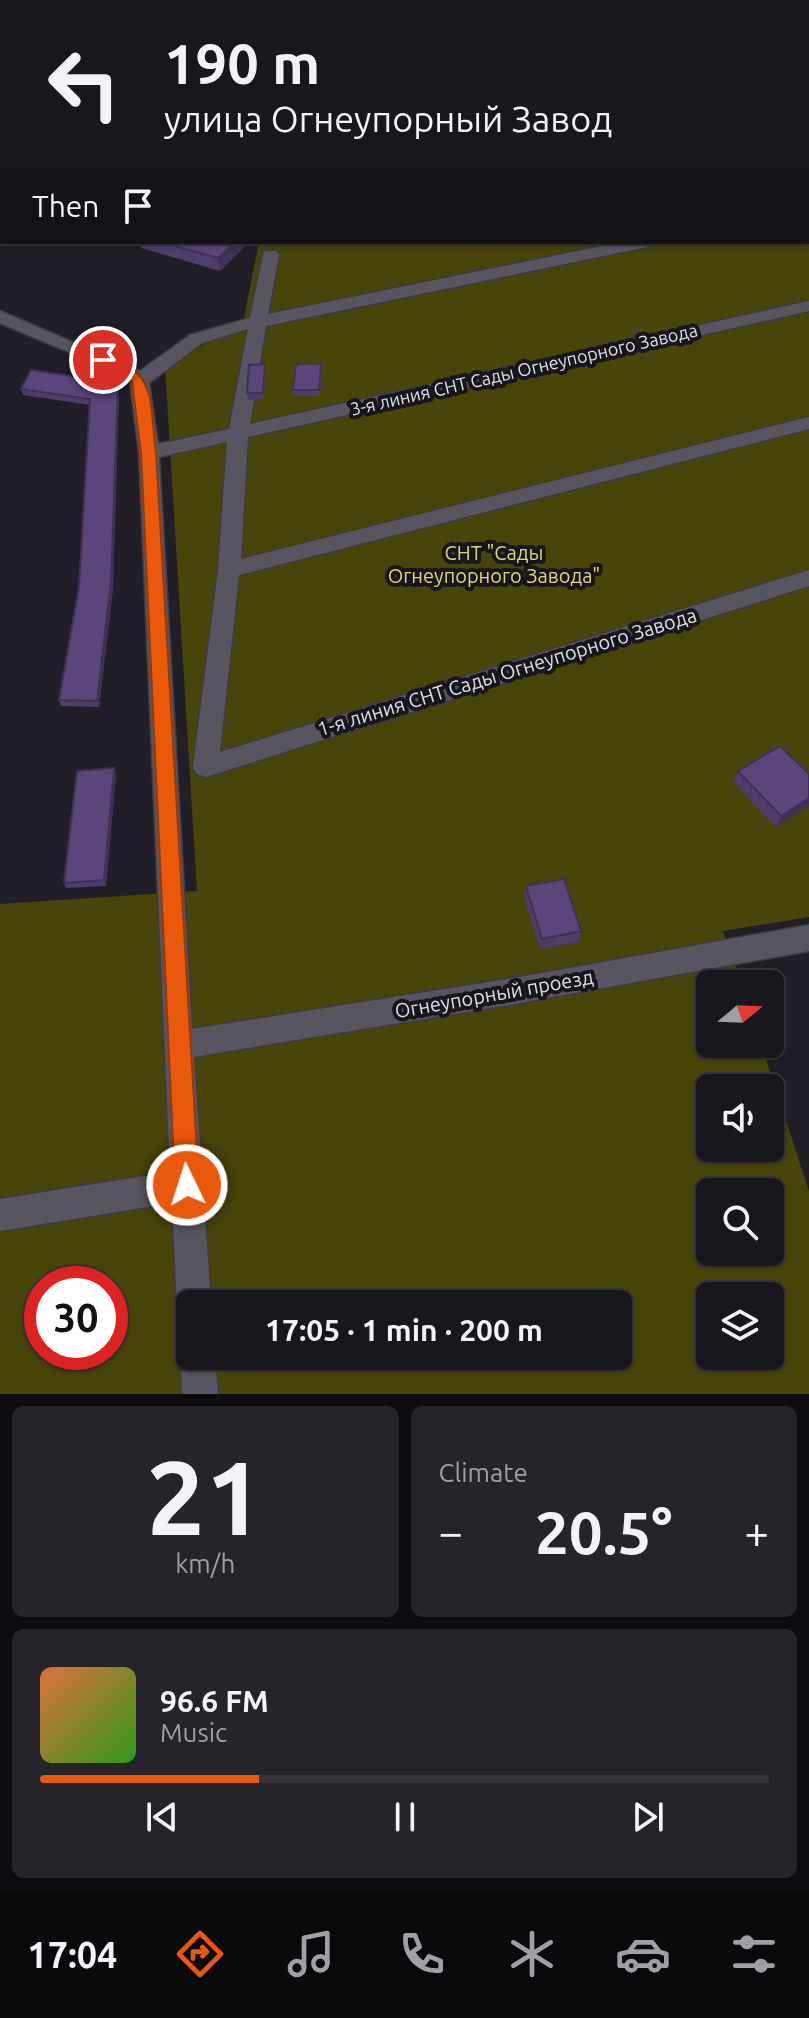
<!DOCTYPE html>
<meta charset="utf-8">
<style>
:root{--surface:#19161d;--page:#26232a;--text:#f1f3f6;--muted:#9f9fa4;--line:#37353b;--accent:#ea580c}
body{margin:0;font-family:Ubuntu,sans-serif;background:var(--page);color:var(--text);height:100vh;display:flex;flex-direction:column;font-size:30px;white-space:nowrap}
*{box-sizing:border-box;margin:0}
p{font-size:26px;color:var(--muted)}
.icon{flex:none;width:44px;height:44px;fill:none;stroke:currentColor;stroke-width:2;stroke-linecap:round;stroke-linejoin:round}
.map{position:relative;height:1394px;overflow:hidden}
.sheet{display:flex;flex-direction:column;gap:12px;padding:12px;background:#0e0c10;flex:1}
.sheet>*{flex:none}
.top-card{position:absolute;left:0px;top:0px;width:810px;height:244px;box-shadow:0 2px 6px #0004,0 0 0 2px var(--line);background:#19161d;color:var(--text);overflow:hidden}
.needle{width:52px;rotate:71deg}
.fabs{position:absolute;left:696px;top:970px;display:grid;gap:16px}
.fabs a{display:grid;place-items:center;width:88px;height:88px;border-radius:12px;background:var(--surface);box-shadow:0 2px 6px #0004,0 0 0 2px var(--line);font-size:40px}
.speed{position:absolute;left:24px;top:1266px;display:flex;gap:16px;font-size:40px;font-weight:700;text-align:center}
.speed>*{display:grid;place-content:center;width:104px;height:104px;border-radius:50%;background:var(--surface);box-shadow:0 2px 6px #0004,0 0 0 2px var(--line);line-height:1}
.speed .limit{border:12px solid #d22;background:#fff;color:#111}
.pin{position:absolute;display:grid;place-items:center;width:68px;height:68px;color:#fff;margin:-34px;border:4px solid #fff;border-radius:50%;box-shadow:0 2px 8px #0007}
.me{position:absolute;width:88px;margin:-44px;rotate:356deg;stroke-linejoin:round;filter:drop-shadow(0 0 6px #0008)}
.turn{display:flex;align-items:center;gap:28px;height:168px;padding:0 32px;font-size:36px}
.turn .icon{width:104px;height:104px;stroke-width:2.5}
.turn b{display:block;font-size:56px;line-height:68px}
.then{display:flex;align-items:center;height:76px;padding:0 32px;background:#0003;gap:16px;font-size:30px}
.big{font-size:60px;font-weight:700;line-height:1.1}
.sheet .card{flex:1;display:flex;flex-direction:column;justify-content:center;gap:12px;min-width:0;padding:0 28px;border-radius:12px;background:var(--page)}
.sheet .dial{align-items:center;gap:0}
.dial b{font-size:104px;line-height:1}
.song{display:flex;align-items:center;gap:24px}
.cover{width:96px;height:96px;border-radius:12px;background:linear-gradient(135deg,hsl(20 70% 55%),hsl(110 70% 35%))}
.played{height:8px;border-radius:4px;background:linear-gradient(90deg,var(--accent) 30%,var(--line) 30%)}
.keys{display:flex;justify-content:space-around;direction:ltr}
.heat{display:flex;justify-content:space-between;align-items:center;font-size:44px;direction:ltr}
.sheet .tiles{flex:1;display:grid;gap:12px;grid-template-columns:1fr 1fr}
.card:last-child{grid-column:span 2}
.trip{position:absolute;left:176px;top:1290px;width:456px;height:80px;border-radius:12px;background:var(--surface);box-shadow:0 2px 6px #0004,0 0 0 2px var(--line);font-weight:700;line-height:80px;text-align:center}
.menu{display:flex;height:128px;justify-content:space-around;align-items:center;background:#0a090c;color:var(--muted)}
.menu .icon{width:56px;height:56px}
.menu .selected{color:var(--accent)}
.menu b{font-size:36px;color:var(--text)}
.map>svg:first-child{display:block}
</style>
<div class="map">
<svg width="809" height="1394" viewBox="0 0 809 1394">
<rect width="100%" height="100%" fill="#211e27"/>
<path fill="#474509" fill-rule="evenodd" d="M809,195V917L723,931L742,984H710V1044H761L809,1191V1394H0V904L197,891L165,366L243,323L259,242H808ZM710,1088H770V1148H710ZM710,1192H770V1252H710ZM42,1284H110V1352H42ZM710,1296H770V1356H710ZM190,1304H618V1356H190Z"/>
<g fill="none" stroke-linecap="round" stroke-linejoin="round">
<defs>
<g id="minor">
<rect x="808" y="54" width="1" height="8"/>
<rect x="808" y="204" width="1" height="10"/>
<path d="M622,242H655L647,247L266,326L250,424L809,301V311L248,437L241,559L809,417V429L239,575L220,752L809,570V586L206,777L197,774L193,767L218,570L227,442L159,457L192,1029L514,978L809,925V951L514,1004L194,1057L211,1304H190V1319L182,1316L177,1304L172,1203L0,1231V1199L170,1172L139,453L130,382L123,375L0,323V311L140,371L190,335L250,318L264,251H276L279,255L268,314ZM248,329L229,429L158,444L149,383L202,343Z"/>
<path d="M190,1342V1356H215L218,1394H182L181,1356L186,1344Z"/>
</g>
</defs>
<use href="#minor" stroke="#3e3b43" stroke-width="3"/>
<g stroke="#646169" stroke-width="3" stroke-dasharray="4 2" stroke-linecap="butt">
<path d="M131,2L137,0"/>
<path d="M182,2L188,0"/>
<path d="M329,2L334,0"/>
</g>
<use href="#minor" fill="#595560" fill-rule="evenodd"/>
<defs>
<g id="rail">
<path d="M65,2L71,0"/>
<path d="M145,2L152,0"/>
<path d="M206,2L212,0"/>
</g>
</defs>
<use href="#rail" stroke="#c0bec5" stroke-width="6"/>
<use href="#rail" stroke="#18151d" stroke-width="4" stroke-dasharray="11" stroke-linecap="butt"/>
</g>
<g fill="#4e3c6a">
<path d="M140,242H245L246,245L220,271L141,248Z"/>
<path d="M266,371L264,399L248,400L247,393Z"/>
<path d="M322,371L320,396H293V390Z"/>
<path d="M118,383L119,389L113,588L99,707L61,706L59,700L79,587L90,405L23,395L21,389Z"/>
<path d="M738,771L809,774V806L776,827L733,782Z"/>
<path d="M116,774L106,886L66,888L64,883Z"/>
<path d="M526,886L581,931L579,942L540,949L524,897Z"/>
</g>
<g fill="#403156">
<path d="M235,242H245L246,245L220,271L218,258Z"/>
<path d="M118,383L119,389L113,588L99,707L97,701Z"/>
<path d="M114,768L116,774L106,886L104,880Z"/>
<path d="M809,798V806L776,827L781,816Z"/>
</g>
<g fill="#5b467b" stroke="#403156" stroke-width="2">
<path d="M808,126L809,127L808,166Z"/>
<path d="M161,242H235L218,258Z"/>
<path d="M265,364L263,393H247L249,365Z"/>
<path d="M296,364H321L319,390H293Z"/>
<path d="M31,370L118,383L111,582L97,701L59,700L79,587L90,399L21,389Z"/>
<path d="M780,746L809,774V798L781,816L738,771Z"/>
<path d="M114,768L104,880L64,883L77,771Z"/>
<path d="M564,879L581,931L542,939L526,886Z"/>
</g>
<path fill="#ea580c" stroke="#983908" stroke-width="2" d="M103,355C159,371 149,403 156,453L199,1185L195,1194L187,1197L178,1194L175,1185L141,453L132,382L125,374L98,363L96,360Z"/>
<g text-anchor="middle" stroke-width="8" stroke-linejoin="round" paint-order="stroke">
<g font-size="18" fill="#e0dee5" stroke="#18151d">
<text transform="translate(524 370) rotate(-13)" y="6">3-я линия СНТ Сады Огнеупорного Завода</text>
</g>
<g font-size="20" fill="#dad879" stroke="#18151d">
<text x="494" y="560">СНТ "Сады<tspan x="494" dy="23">Огнеупорного Завода"</tspan></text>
</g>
<g font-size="20" fill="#e0dee5" stroke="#18151d">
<text transform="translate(507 672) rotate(-17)" y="7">1-я линия СНТ Сады Огнеупорного Завода</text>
<text transform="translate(494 994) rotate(-10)" y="7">Огнеупорный проезд</text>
</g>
</g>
</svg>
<div class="fabs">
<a><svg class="needle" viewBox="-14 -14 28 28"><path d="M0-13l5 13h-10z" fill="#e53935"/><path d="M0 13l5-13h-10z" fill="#9f9fa4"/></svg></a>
<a><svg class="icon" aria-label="sound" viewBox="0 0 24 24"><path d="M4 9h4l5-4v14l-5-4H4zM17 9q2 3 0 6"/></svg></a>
<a><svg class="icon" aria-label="search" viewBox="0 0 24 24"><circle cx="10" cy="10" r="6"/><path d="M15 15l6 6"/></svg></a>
<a><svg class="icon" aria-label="layers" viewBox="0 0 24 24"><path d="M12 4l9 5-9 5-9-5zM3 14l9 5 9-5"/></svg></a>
</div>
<div class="speed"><div class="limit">30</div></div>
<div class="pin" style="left:103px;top:360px;background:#d93025"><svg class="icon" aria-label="arrive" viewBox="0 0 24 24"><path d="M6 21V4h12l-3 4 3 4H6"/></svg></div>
<svg class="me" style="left:187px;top:1185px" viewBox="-20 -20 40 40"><circle r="17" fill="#ea580c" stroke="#fff" stroke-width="3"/><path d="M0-11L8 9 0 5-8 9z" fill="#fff"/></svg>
<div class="trip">17:05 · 1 min · 200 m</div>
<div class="top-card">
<div class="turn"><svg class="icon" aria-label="left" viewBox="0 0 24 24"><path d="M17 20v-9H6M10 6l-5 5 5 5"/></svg><div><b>190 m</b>улица Огнеупорный Завод</div></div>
<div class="then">Then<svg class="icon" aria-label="arrive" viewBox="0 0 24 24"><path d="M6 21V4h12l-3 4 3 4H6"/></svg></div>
</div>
</div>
<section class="sheet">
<div class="tiles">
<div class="card dial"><b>21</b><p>km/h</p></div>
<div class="card"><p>Climate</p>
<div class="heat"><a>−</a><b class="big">20.5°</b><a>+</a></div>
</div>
<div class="card">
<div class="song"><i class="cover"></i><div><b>96.6 FM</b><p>Music</p></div></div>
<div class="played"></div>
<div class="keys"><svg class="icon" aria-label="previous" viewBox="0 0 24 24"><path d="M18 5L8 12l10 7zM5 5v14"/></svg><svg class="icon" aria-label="pause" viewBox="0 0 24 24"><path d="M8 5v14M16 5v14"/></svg><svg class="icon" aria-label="next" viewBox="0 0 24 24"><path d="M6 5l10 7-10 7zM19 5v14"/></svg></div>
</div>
</div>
</section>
<nav class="menu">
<b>17:04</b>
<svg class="icon selected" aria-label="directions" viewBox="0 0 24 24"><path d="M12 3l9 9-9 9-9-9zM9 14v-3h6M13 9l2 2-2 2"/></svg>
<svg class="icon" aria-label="music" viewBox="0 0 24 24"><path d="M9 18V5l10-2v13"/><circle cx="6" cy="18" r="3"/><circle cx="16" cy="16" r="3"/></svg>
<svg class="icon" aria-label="phone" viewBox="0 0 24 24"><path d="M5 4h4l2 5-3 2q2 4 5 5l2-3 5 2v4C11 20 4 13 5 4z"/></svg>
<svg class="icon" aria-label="climate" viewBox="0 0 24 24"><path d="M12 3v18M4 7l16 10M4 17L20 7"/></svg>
<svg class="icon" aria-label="car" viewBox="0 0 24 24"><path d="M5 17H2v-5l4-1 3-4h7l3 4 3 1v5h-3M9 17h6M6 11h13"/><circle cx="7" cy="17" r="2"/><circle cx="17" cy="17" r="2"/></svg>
<svg class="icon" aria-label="filters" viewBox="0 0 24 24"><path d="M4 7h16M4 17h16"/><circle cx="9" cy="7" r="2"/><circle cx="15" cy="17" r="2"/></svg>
</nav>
